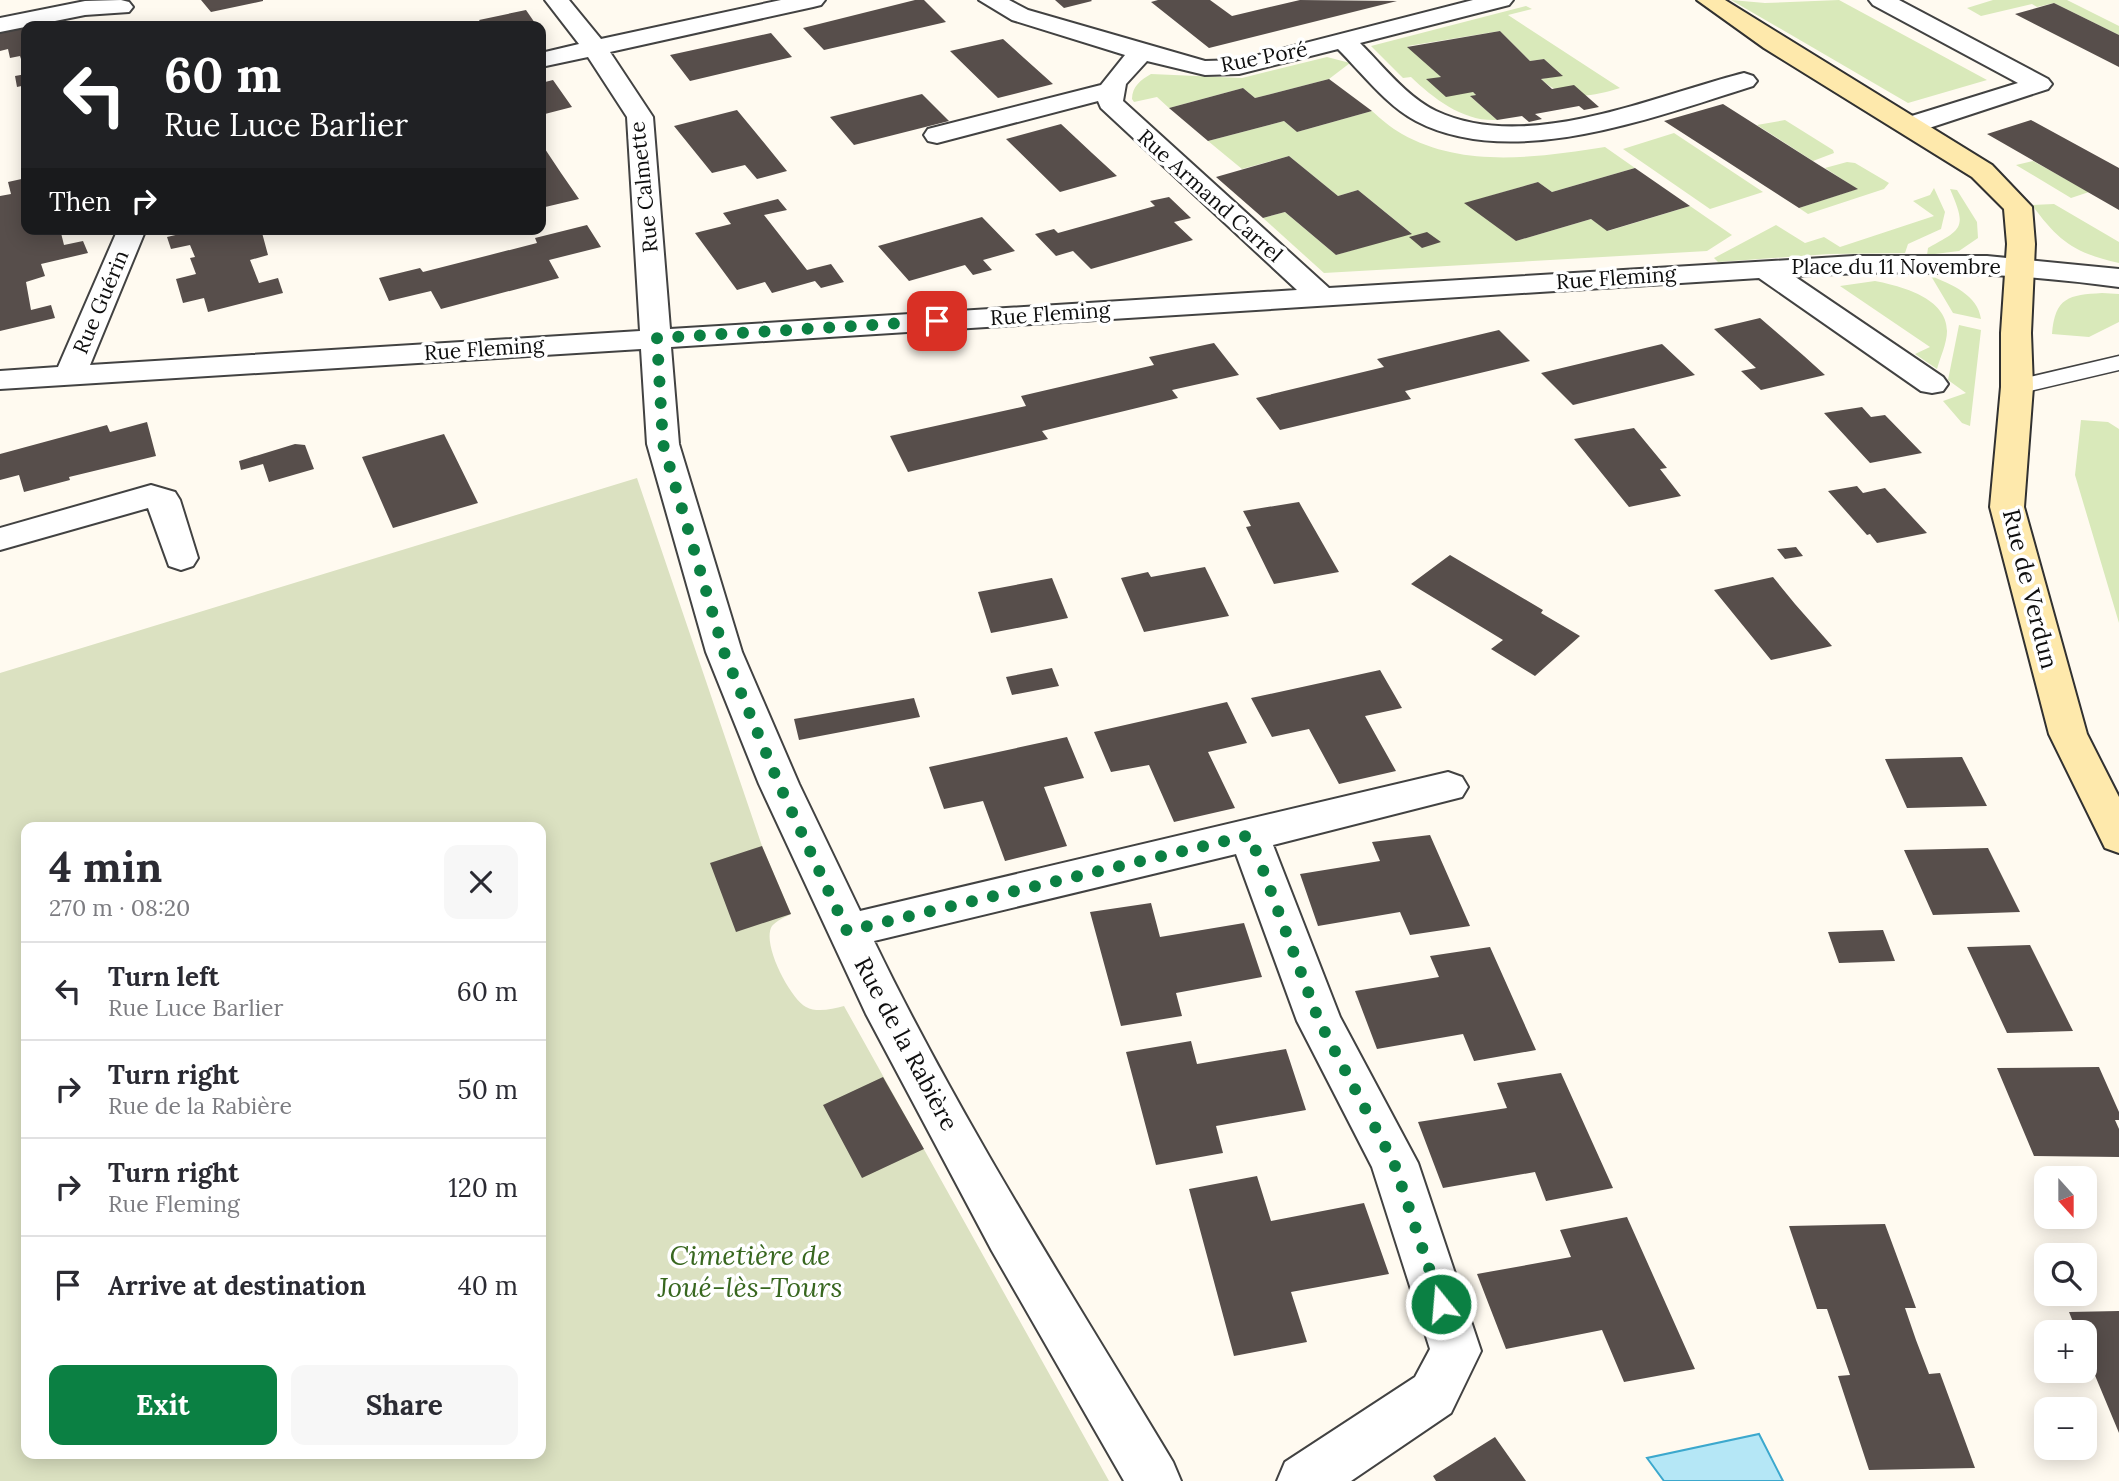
<!DOCTYPE html>
<meta charset="utf-8">
<style>
:root{--surface:#fff;--page:#f7f7f7;--text:#2b2b33;--muted:#7c7c81;--line:#e1e1e2;--accent:#0b8043}
body{margin:0;font-family:Lora,serif;background:var(--page);color:var(--text);height:100vh;display:flex;flex-direction:column;font-size:26px;white-space:nowrap}
*{box-sizing:border-box;margin:0}
p{font-size:23px;color:var(--muted)}
.icon{flex:none;width:38px;height:38px;fill:none;stroke:currentColor;stroke-width:2;stroke-linecap:round;stroke-linejoin:round}
.map{position:relative;flex:1;overflow:hidden}
.drawer{position:absolute;left:21px;top:822px;width:525px;height:637px;display:flex;flex-direction:column;background:var(--surface);border-radius:14px;box-shadow:0 4px 18px #0003}
.drawer>*{flex:none}
.top-card{position:absolute;left:21px;top:21px;width:525px;height:214px;border-radius:14px;box-shadow:0 4px 18px #0003;background:#202124;color:#fff;overflow:hidden}
.needle{width:46px;rotate:159deg}
.tools{position:absolute;left:2034px;top:1166px;display:grid;gap:14px}
.tools a{display:grid;place-items:center;width:63px;height:63px;border-radius:14px;background:var(--surface);box-shadow:0 4px 18px #0003;font-size:35px}
.pin{position:absolute;display:grid;place-items:center;width:60px;height:60px;color:#fff;margin:-30px;border-radius:14px;box-shadow:0 4px 10px #0006}
.me{position:absolute;width:77px;margin:-38px;rotate:343deg;stroke-linejoin:round;filter:drop-shadow(0 0 5px #0008)}
.turn{display:flex;align-items:center;gap:24px;height:147px;padding:0 28px;font-size:32px}
.turn .icon{width:91px;height:91px;stroke-width:2.5}
.turn b{display:block;font-size:49px;line-height:60px}
.then{display:flex;align-items:center;height:66px;padding:0 28px;background:#0003;gap:14px;font-size:26px}
.round{display:grid;place-items:center;flex:none;width:74px;height:74px;border-radius:14px;background:var(--page)}
.headline{display:flex;align-items:center;justify-content:space-between;height:119px;padding:0 28px}
h1{font-size:42px;font-weight:700;line-height:52px}
.primary-button{display:flex;gap:14px;margin-top:auto;padding:14px 28px}
.primary-button a{flex:1;height:80px;border-radius:14px;background:var(--accent);color:#fff;font-size:28px;font-weight:700;line-height:80px;text-align:center}
.primary-button a+a{background:var(--page);color:var(--text)}
ul{padding:0;list-style:none}
li{display:flex;align-items:center;gap:21px;height:98px;padding:0 28px;border-top:2px solid var(--line)}
li div{flex:1}
li b{display:block;font-size:26px}
li em{font-style:normal}
.map>svg:first-child{display:block}
.green{fill:#d9e9ba}
.cemetery{fill:#dbe1c1;fill-rule:evenodd}
.water{fill:#b5e7f6;stroke:#3ca8cd;stroke-width:2}
.building{fill:#574e4b}
.lines{fill:none;stroke-linecap:round;stroke-linejoin:round}
.lane-casing{stroke:#424242;stroke-width:3}
.street-casing{stroke:#424242;stroke-width:4}
.secondary-casing{stroke:#313131;stroke-width:4}
.lane{fill:#fff;fill-rule:evenodd}
.street{fill:#fff;fill-rule:evenodd}
.secondary{fill:#fee9ac;fill-rule:evenodd}
.route{stroke:#0b8043;stroke-width:12;stroke-dasharray:0 21.6}
.labels{text-anchor:middle;stroke-width:7;stroke-linejoin:round;paint-order:stroke}
.far-street-label{font-size:21px;fill:#0f0f0f;stroke:#fff}
.street-label{font-size:24px;fill:#0f0f0f;stroke:#fff}
.near-park-label{font-size:28px;font-style:italic;fill:#38671f;stroke:#fff}
</style>
<div class="map">
<svg width="2119" height="1481" viewBox="0 0 2119 1481">
<rect width="100%" height="100%" fill="#fffaf0"/>
<path class="green" d="M1731,0L1765,3L1839,0L1987,80L1908,103Z
M1993,0H2067L2119,26V35L2054,3L2037,7L2032,4L1981,16L1967,8Z
M1526,6L1532,9L1508,15L1620,88C1591,97 1565,102 1541,79L1562,75L1544,59L1530,61L1500,31L1408,46L1441,77L1473,92L1476,95L1471,97L1497,120C1464,122 1434,99 1411,77L1403,78L1371,46Z
M1327,57L1350,63L1329,79L1255,98L1243,88L1169,108L1157,97L1134,102L1132,99C1132,86 1141,80 1151,74L1242,78Z
M1372,111C1381,119 1391,128 1402,134C1464,169 1539,157 1605,147L1635,168L1552,192L1538,182L1466,203L1516,241L1591,219L1608,231L1690,206L1732,235L1707,251L1324,273L1263,218L1285,212L1336,255L1411,233L1358,190L1338,196L1289,156L1242,169L1208,141L1284,121L1297,132Z
M1785,120L1833,150L1834,153L1813,161L1757,125Z
M1674,133L1763,192L1710,209L1623,149Z
M2033,161L2089,192L2071,198L2016,165Z
M1847,162L1855,163L1889,183L1884,189L1808,214L1799,208L1857,189L1825,168Z
M1934,188L1945,212L1941,229L1908,244L1905,253L1829,254L1718,262L1714,258L1776,225L1805,243L1824,237L1840,247L1934,216L1913,201L1930,195Z
M1950,189L1957,190L1977,222L1978,238L1959,251L1927,255L1928,248C1963,229 1967,228 1950,189Z
M2054,204L2119,242V263C2075,253 2059,242 2032,205Z
M1931,276C1951,284 1978,295 1981,319L1953,313Z
M1875,281C1901,286 1947,298 1947,331C1947,343 1940,358 1937,369L1915,354L1930,347L1840,286Z
M2102,293L2119,294V322L2089,337L2052,334C2055,297 2069,295 2102,293Z
M1959,325L1981,330L1970,426L1962,423L1943,401L1966,393L1948,380Z
M2081,420L2108,422L2119,429V623L2075,475Z"/>
<path class="cemetery" d="M637,478L762,846L791,914C785,917 776,921 772,926C761,943 790,998 806,1007C817,1013 832,1009 844,1006L1109,1481H0V673ZM26,828H541V1454H26Z"/>
<path class="water" d="M1759,1434L1783,1481H1664L1647,1458Z"/>
<path class="building" d="M201,0H263V1L211,12Z
M915,0H924L946,22L824,50L803,28Z
M1055,0H1091L1092,1L1064,8Z
M1158,0H1210L1232,16L1300,0L1397,1L1209,48L1151,2Z
M2054,3L2119,35V67L2015,14Z
M526,10L537,26H483L479,20Z
M26,26V65H23L20,56L10,58L8,49L0,51V31Z
M1500,31L1530,61L1544,59L1563,76L1541,79L1552,89L1574,85L1599,107L1584,110L1579,106L1535,114L1542,119L1529,122L1522,116L1497,120L1470,96L1476,95L1473,92L1446,97L1426,79L1441,77L1407,47Z
M771,33L792,57L690,81L670,55Z
M1003,39L1024,58L1053,84L998,98L950,51Z
M26,74V85L17,87L15,76Z
M1329,79L1372,111L1297,132L1284,121L1208,141L1169,108L1243,88L1255,98Z
M553,80L572,107L541,115V83Z
M922,94L949,121L854,145L830,117Z
M1723,104L1819,165L1858,189L1799,208L1664,121Z
M737,110L756,133L787,171L757,179L745,165L712,173L674,126Z
M2031,120L2119,168V210L1987,134Z
M1061,124L1092,153L1117,176L1060,192L1006,139Z
M545,149L561,173L579,199L541,208V150Z
M1289,156L1338,196L1358,190L1412,234L1336,255L1285,212L1263,218L1216,177Z
M1635,168L1690,206L1607,231L1591,219L1516,241L1464,203L1538,182L1552,192Z
M26,178V229H60L64,245L83,241L88,253L41,264L45,276L26,282L31,310L51,305L55,318L0,331V196L11,194L8,182Z
M1169,197L1191,218L1174,222L1193,240L1091,269L1073,251L1056,256L1035,234L1054,229L1058,233L1155,206L1150,201Z
M778,199L787,210L764,215L807,270L831,264L844,282L821,288L815,281L772,293L765,282L737,290L695,233L731,224L723,213Z
M982,217L1015,251L983,260L992,270L973,275L965,265L909,281L878,246Z
M587,225L601,247L549,260L559,278L441,309L431,291L389,301L379,278L420,268L423,272L537,243L535,238Z
M201,229H238L239,233L261,229L268,255L250,260L259,283L278,278L283,293L208,312L204,298L183,303L176,279L196,274L190,258L195,257L190,245L171,249L167,237Z
M1427,232L1441,242L1422,248L1409,237Z
M1760,318L1804,356L1825,375L1761,390L1741,371L1756,368L1714,329Z
M1499,330L1530,361L1405,391L1411,399L1280,430L1256,398L1384,367L1377,359Z
M1214,343L1239,375L1172,390L1178,398L1042,431L1048,439L908,472L890,436L1026,406L1021,396L1154,365L1149,357Z
M1662,344L1695,375L1573,405L1541,373Z
M1862,407L1871,417L1885,415L1922,453L1870,463L1824,413Z
M147,422L156,456L69,477L70,480L24,492L19,475L0,480V454L107,425L110,432Z
M1634,428L1667,468L1660,469L1681,496L1629,507L1574,439Z
M444,434L478,503L393,528L362,457Z
M295,444L305,445L314,469L269,482L263,464L241,470L239,461Z
M1857,486L1863,493L1885,488L1927,533L1877,543L1870,534L1867,535L1828,491Z
M1299,502L1339,572L1274,584L1246,527L1251,526L1243,511Z
M1796,547L1803,556L1785,559L1777,549Z
M1450,555L1543,610L1541,613L1580,636L1535,676L1491,649L1503,640L1411,584Z
M1205,567L1229,616L1144,632L1121,578L1148,572L1151,577Z
M1773,577L1795,604L1832,646L1771,660L1714,590Z
M1052,578L1068,618L991,633L978,592Z
M1052,668L1059,686L1012,695L1006,677Z
M1380,670L1402,708L1365,716L1396,771L1339,784L1309,729L1272,737L1251,698Z
M914,698L920,717L799,740L794,719Z
M1227,702L1247,743L1208,752L1235,808L1174,822L1149,765L1111,772L1094,732Z
M1067,737L1084,778L1044,787L1067,846L1005,861L983,801L944,809L929,767Z
M1962,757L1987,806L1907,808L1885,759Z
M1430,835L1470,926L1410,935L1400,912L1318,926L1300,874L1380,861L1372,842Z
M762,846L791,914L736,932L710,863Z
M1988,848L2020,912L1933,915L1904,850Z
M1151,903L1160,937L1244,923L1262,977L1176,993L1182,1016L1121,1026L1090,912Z
M1883,930L1895,961L1839,963L1828,932Z
M2030,945L2073,1031L2007,1033L1967,947Z
M1490,947L1536,1050L1474,1061L1463,1034L1377,1049L1355,991L1439,977L1430,956Z
M1191,1041L1197,1064L1286,1049L1306,1110L1216,1126L1223,1153L1156,1165L1126,1052Z
M2099,1067L2119,1112V1120H2115L2119,1129V1157L2034,1156L1997,1068Z
M1561,1073L1613,1188L1546,1201L1535,1172L1443,1188L1418,1122L1507,1108L1497,1083Z
M883,1077L924,1149L862,1178L823,1105Z
M1257,1176L1271,1221L1364,1203L1389,1274L1291,1292L1307,1342L1234,1356L1189,1189Z
M1627,1217L1695,1369L1624,1382L1602,1330L1506,1349L1477,1274L1571,1257L1560,1230Z
M1885,1224L1916,1308H1905L1916,1340L1929,1374L1940,1373L1975,1468L1869,1470L1838,1376L1850,1375L1827,1309H1817L1789,1226Z
M2119,1311V1433L2084,1349V1332H2077L2069,1312Z
M1495,1437L1526,1481H1436L1433,1476Z"/>
<g class="lines">
<defs>
<path id="lane" d="M2119,356V370L2017,394L2008,392L2005,387L2008,382Z"/>
<path id="street" d="M121,0L129,2L133,7L129,12L85,15L0,32V18L85,1Z
M545,0H569L601,39L781,0H825L821,5L813,7L610,52L653,117L670,329L1297,290L1101,108L1098,101L937,143L928,141L924,135L928,129L1101,85L1125,55L1012,20L979,0H1009L1028,10L1205,61L1239,60L1473,0H1513L1509,5L1360,43C1383,66 1407,97 1436,111C1527,154 1653,96 1744,73L1753,76L1757,81L1753,86C1657,116 1513,172 1416,121C1386,105 1362,73 1338,49L1239,74L1205,75L1147,61L1126,84L1123,101L1329,288L1854,256H1987L2119,269V287C2011,272 1903,269 1794,276L1943,377L1948,384L1943,391L1932,393L1921,391L1759,278L671,347L679,444L742,652L799,784L860,911L1448,772L1462,777L1468,787L1462,797L1273,845L1340,1017L1418,1163L1481,1351L1451,1413L1351,1481H1277L1285,1462L1415,1377L1430,1349L1372,1167L1297,1021L1236,854L874,941C961,1121 1070,1291 1173,1462L1181,1481H1124L992,1251L866,1014L759,784L706,652L647,444L641,349L0,389V371L58,367L118,229H146L90,365L640,331L627,117L588,57L541,67V53L579,44Z
M1869,0H1899L2048,79L2052,84L2048,89L1920,131H1902L1898,125L1902,119L2018,83L1873,5Z
M151,485L175,492L180,500L198,558L193,566L181,570L169,566L148,508L0,550V528Z"/>
<path id="secondary" d="M1697,0H1725L1992,165L2032,207L2035,244L2031,333L2033,387L2024,507L2087,734L2119,797V853L2105,848L2049,734L1990,507L2001,387V333L2007,244L2004,209L1972,177L1764,48Z"/>
</defs>
<use href="#lane" class="lane-casing"/>
<use href="#street" class="street-casing"/>
<use href="#secondary" class="secondary-casing"/>
<use href="#lane" class="lane"/>
<use href="#street" class="street"/>
<use href="#secondary" class="secondary"/>
</g>
<g class="lines">
<path class="route" d="M937,321L657,338L663,444L724,652L779,784L847,931L1250,835L1319,1021L1394,1163L1441,1304"/>
</g>
<g class="labels">
<g class="far-street-label">
<text transform="translate(1264 57) rotate(-11)" y="7">Rue Poré</text>
<text transform="translate(644 187) rotate(-96)" y="7">Rue Calmette</text>
<text transform="translate(1210 196) rotate(42)" y="7">Rue Armand Carrel</text>
<text x="1896" y="274">Place du 11 Novembre</text>
<text transform="translate(1616 278) rotate(-4)" y="7">Rue Fleming</text>
<text transform="translate(101 302) rotate(-67)" y="7">Rue Guérin</text>
<text transform="translate(1050 314) rotate(-4)" y="7">Rue Fleming</text>
<text transform="translate(484 349) rotate(-4)" y="7">Rue Fleming</text>
</g>
<g class="street-label">
<text transform="translate(2030 589) rotate(76)" y="8">Rue de Verdun</text>
<text transform="translate(906 1044) rotate(62)" y="8">Rue de la Rabière</text>
</g>
<g class="near-park-label">
<text x="750" y="1265">Cimetière de<tspan x="750" dy="32">Joué-lès-Tours</tspan></text>
</g>
</g>
</svg>
<div class="tools">
<a><svg class="needle" viewBox="-14 -14 28 28"><path d="M0-13l5 13h-10z" fill="#e53935"/><path d="M0 13l5-13h-10z" fill="#7c7c81"/></svg></a>
<a><svg class="icon" aria-label="search" viewBox="0 0 24 24"><circle cx="10" cy="10" r="6"/><path d="M15 15l6 6"/></svg></a>
<a>+</a>
<a>−</a>
</div>
<div class="pin" style="left:937px;top:321px;background:#d93025"><svg class="icon" aria-label="arrive" viewBox="0 0 24 24"><path d="M6 21V4h12l-3 4 3 4H6"/></svg></div>
<svg class="me" style="left:1441px;top:1304px" viewBox="-20 -20 40 40"><circle r="17" fill="#0b8043" stroke="#fff" stroke-width="3"/><path d="M0-11L8 9 0 5-8 9z" fill="#fff"/></svg>
<div class="top-card">
<div class="turn"><svg class="icon" aria-label="left" viewBox="0 0 24 24"><path d="M17 20v-9H6M10 6l-5 5 5 5"/></svg><div><b>60 m</b>Rue Luce Barlier</div></div>
<div class="then">Then<svg class="icon" aria-label="right" viewBox="0 0 24 24"><path d="M7 20v-9h11M14 6l5 5-5 5"/></svg></div>
</div>
<section class="drawer">
<div class="headline"><div><h1>4 min</h1><p>270 m · 08:20</p></div><a class="round"><svg class="icon" aria-label="close" viewBox="0 0 24 24"><path d="M6 6l12 12M18 6L6 18"/></svg></a></div>
<ul>
<li><svg class="icon" aria-label="left" viewBox="0 0 24 24"><path d="M17 20v-9H6M10 6l-5 5 5 5"/></svg><div><b>Turn left</b><p>Rue Luce Barlier</p></div><em>60 m</em></li>
<li><svg class="icon" aria-label="right" viewBox="0 0 24 24"><path d="M7 20v-9h11M14 6l5 5-5 5"/></svg><div><b>Turn right</b><p>Rue de la Rabière</p></div><em>50 m</em></li>
<li><svg class="icon" aria-label="right" viewBox="0 0 24 24"><path d="M7 20v-9h11M14 6l5 5-5 5"/></svg><div><b>Turn right</b><p>Rue Fleming</p></div><em>120 m</em></li>
<li><svg class="icon" aria-label="arrive" viewBox="0 0 24 24"><path d="M6 21V4h12l-3 4 3 4H6"/></svg><div><b>Arrive at destination</b></div><em>40 m</em></li>
</ul>
<div class="primary-button"><a>Exit</a><a>Share</a></div>
</section>
</div>
